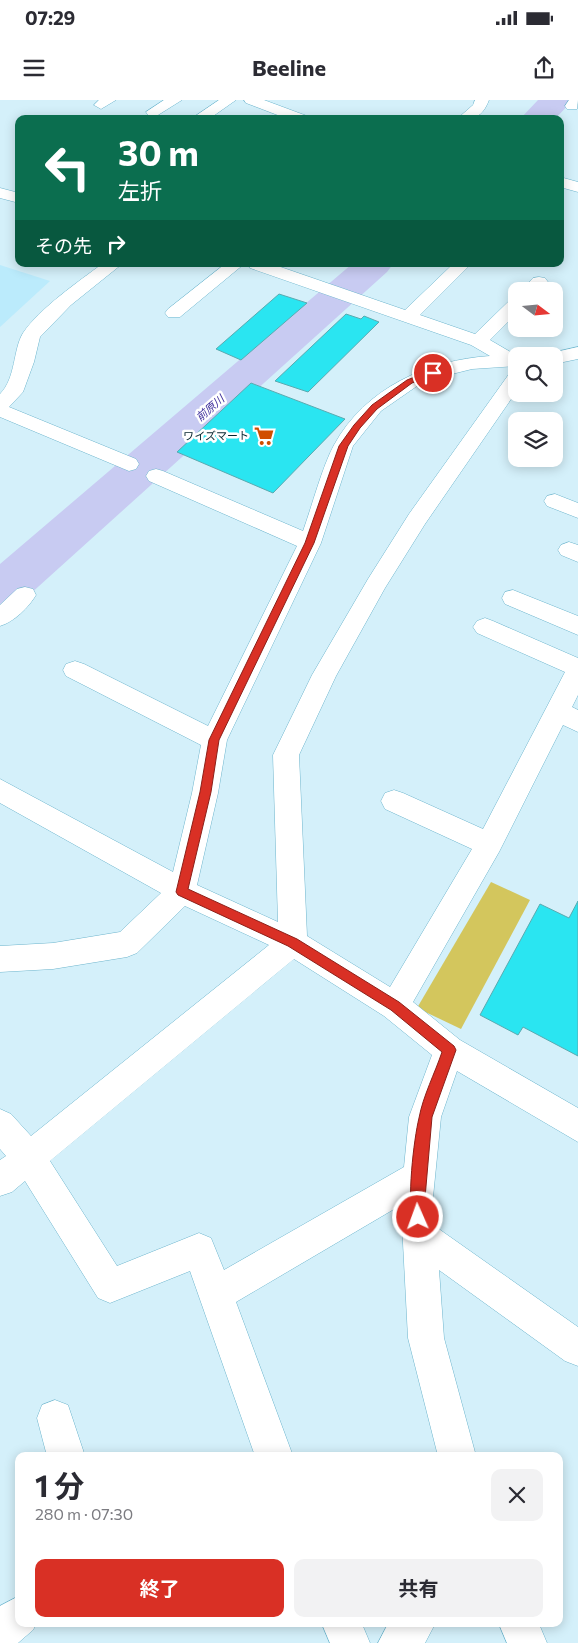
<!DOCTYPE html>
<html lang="ja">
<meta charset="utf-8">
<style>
:root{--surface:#fff;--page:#f2f2f3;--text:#2b2b33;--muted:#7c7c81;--accent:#d93025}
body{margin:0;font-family:Commissioner,"Noto Sans JP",sans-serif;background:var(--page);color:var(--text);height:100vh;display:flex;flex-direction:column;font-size:19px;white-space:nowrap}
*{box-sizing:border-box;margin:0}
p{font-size:16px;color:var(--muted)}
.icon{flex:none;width:28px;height:28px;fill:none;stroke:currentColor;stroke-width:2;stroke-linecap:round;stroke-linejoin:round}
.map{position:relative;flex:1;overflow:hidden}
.details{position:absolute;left:15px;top:1352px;width:548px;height:175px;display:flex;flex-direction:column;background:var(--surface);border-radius:10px;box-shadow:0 2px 12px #0003}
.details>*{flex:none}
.hud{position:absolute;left:15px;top:15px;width:549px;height:152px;border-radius:10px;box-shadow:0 2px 12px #0003;background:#0b6e4f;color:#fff;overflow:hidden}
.needle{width:32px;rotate:106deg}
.controls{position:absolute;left:508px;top:182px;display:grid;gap:10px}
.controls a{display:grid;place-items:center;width:55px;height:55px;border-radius:10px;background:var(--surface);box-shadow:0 2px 12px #0003;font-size:25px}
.pin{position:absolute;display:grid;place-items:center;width:42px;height:42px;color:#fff;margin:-21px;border:2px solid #fff;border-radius:50%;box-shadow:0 1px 5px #0007}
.me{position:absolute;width:55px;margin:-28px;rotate:358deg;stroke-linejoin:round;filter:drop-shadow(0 0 4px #0008)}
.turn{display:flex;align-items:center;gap:18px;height:105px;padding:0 20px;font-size:22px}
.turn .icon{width:65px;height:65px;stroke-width:2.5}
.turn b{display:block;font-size:35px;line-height:42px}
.then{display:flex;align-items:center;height:48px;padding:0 20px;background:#0003;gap:10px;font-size:19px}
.round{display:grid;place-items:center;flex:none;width:52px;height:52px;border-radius:10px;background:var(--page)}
.headline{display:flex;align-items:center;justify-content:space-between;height:85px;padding:0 20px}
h1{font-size:30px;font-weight:700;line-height:38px}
.cta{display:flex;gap:10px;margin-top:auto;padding:10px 20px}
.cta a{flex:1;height:58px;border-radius:10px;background:var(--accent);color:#fff;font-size:20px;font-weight:700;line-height:58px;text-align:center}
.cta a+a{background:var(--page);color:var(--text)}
.status{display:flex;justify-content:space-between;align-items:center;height:35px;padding:0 25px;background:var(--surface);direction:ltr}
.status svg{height:14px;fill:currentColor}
header{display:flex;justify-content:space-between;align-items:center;height:65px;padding:0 20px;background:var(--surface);font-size:22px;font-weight:700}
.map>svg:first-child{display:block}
.built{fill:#bbebfc}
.green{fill:#d3c65d}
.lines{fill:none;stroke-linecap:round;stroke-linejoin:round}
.river{fill:#c8cbf2;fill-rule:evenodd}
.building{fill:#2ae5f1;stroke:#59aab0}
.minor-casing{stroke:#6db5cd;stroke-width:1}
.minor{fill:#fff;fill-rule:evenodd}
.route{fill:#d93025;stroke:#8d1f18}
.labels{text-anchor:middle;stroke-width:5;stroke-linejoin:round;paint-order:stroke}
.far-water-label{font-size:11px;font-style:italic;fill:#3f309c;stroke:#fff}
.far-poi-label{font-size:11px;fill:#03232c;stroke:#fff;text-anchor:end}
</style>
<div class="status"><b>07:29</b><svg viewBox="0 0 49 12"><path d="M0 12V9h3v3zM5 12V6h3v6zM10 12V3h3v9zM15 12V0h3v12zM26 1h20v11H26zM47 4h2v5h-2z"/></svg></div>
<header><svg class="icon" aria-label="menu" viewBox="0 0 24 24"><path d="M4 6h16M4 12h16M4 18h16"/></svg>Beeline<svg class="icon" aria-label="share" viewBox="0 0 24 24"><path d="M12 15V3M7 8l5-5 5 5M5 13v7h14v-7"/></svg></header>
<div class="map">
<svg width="578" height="1543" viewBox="0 0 578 1543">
<rect width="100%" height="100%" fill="#d4f0fa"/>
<path class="built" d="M0,165L50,181L0,227Z"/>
<path class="green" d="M491,782L530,800L461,929L417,908Z"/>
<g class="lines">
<path class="river" d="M538,0H573L555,19H520Z
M352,164H393L387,172L18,505L0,510V464Z"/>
</g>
<path class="building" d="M279,194L307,203L241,260L216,249Z
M346,214L361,219L364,216L379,222L308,292L275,281Z
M251,283L345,319L273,393L177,352Z
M578,801V956L523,927L518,935L480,915L540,804L569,818Z"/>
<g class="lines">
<defs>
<path id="minor" d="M99,0H116L101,9L94,5Z
M164,0H182L158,15H148L146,12Z
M219,0H236L209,19H191Z
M244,0H264L307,16L309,19H288L246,3Z
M475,0H489C482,18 474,19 457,19L473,5Z
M569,0H578L577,9H567L565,6Z
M560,77L578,82V92L560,87Z
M0,88L19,93V103L0,98Z
M102,164H122L71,205L40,237L34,262L23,292L9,307L136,359L139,364L136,369L129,371L0,317V294C16,278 13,249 23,233C40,208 78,182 102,164Z
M225,164H244L180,217H168L165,213L168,209Z
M248,164H272L405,210L453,164H471L420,215L475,234L510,200L516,199V214L490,240L514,254L523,256H516V266L472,269L440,277L417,286L381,311L353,346L321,443L227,640L218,693L197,785L278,822L273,655L312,575L368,479L409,414L509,274L516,272V292L425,424L385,488L336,576L299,655L307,836L390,887L472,749L385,709L381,701L385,693L394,690L403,693L483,729L565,572L477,533L473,527L477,521L485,518L493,521L578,558V595L572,607L578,610V632L563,625L499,752L413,902L460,940L578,1008V1042L457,971L441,1017L433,1097L436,1127L578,1227V1266L565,1261L439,1170L444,1238L476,1356H438L408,1238L401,1105L236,1202L293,1356H255L190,1171L110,1203L98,1198L25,1081L12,1092L0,1096V1060L6,1056L0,1049V1009L11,1014L31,1036L269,845L185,806L137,853L127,857L53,869L0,872V846L53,843L120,832L161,793L0,703V679L173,772L192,693L201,645L66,576L63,570L66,564L75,561L84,564L208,626L297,446L149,381L146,376L149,371L156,369L163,371L303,431C312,406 322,367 334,345C365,288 428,260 490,256L471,245L250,168ZM294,859L384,916L432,955L409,1017L404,1067L224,1170L211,1138L199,1133L117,1166L50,1061Z
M539,177L545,178L548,182L540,191H521L533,178Z
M578,247V259L554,264V256H546L547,254Z
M555,394L578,403V418L547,406L544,401L547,396Z
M569,442L578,445V462L561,455L558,450L561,445Z
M25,487L33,489L36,495C29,507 14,522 0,526V505L17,489Z
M513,490L578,516V535L505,504L502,498L505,492Z
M55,1300L68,1305L85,1356H47L37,1318L42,1305Z
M19,1496V1524H36L33,1530L18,1543H0V1506Z
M322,1524H362L370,1543H330Z
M388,1524H435L425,1543H378Z
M499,1524H539L547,1543H507Z"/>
</defs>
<use href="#minor" class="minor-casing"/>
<use href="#minor" class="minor"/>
</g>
<path class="route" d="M430,271L437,273L412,283L377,309L360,328L348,346L314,443L219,640L211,692L188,789L297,839L399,902L454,946L456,950L432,1017L423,1121L418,1124L414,1121C406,1104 414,1038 419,1018C423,996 435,973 442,952L391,910L288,846L178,795L176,792L200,692L209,640L305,443L339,346L354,325L372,305L407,280Z"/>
<defs>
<symbol id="supermarket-bare" viewBox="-9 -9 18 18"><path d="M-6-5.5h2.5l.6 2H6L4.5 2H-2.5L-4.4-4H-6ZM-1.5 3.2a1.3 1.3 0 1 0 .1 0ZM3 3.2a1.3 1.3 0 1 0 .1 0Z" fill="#d14e00" stroke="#fff" stroke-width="2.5" paint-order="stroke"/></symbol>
</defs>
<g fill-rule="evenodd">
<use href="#supermarket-bare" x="250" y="322" width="28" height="28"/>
</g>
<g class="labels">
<g class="far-water-label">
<text transform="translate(210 308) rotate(-41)" y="4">前原川</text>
</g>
<g class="far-poi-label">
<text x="249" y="340">ワイズマート</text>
</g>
</g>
</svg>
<div class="controls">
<a><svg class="needle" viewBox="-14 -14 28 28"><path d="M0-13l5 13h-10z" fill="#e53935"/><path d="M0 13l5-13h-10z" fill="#7c7c81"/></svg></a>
<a><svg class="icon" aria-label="search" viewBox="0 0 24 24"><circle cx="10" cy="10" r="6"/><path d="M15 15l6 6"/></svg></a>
<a><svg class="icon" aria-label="layers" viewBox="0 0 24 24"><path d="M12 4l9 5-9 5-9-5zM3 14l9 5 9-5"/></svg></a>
</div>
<div class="pin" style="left:433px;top:273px;background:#d93025"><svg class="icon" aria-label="arrive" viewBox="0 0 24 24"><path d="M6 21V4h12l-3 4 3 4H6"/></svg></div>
<svg class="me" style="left:418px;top:1117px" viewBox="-20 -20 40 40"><circle r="17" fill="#d93025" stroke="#fff" stroke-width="3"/><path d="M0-11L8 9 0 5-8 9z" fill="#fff"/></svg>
<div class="hud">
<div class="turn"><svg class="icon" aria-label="left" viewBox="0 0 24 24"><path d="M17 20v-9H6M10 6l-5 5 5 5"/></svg><div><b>30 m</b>左折</div></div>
<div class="then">その先<svg class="icon" aria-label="right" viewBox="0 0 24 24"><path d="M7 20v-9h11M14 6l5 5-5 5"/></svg></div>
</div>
<section class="details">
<div class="headline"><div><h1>1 分</h1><p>280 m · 07:30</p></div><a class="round"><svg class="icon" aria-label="close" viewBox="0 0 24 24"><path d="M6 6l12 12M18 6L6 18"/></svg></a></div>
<div class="cta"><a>終了</a><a>共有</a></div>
</section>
</div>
